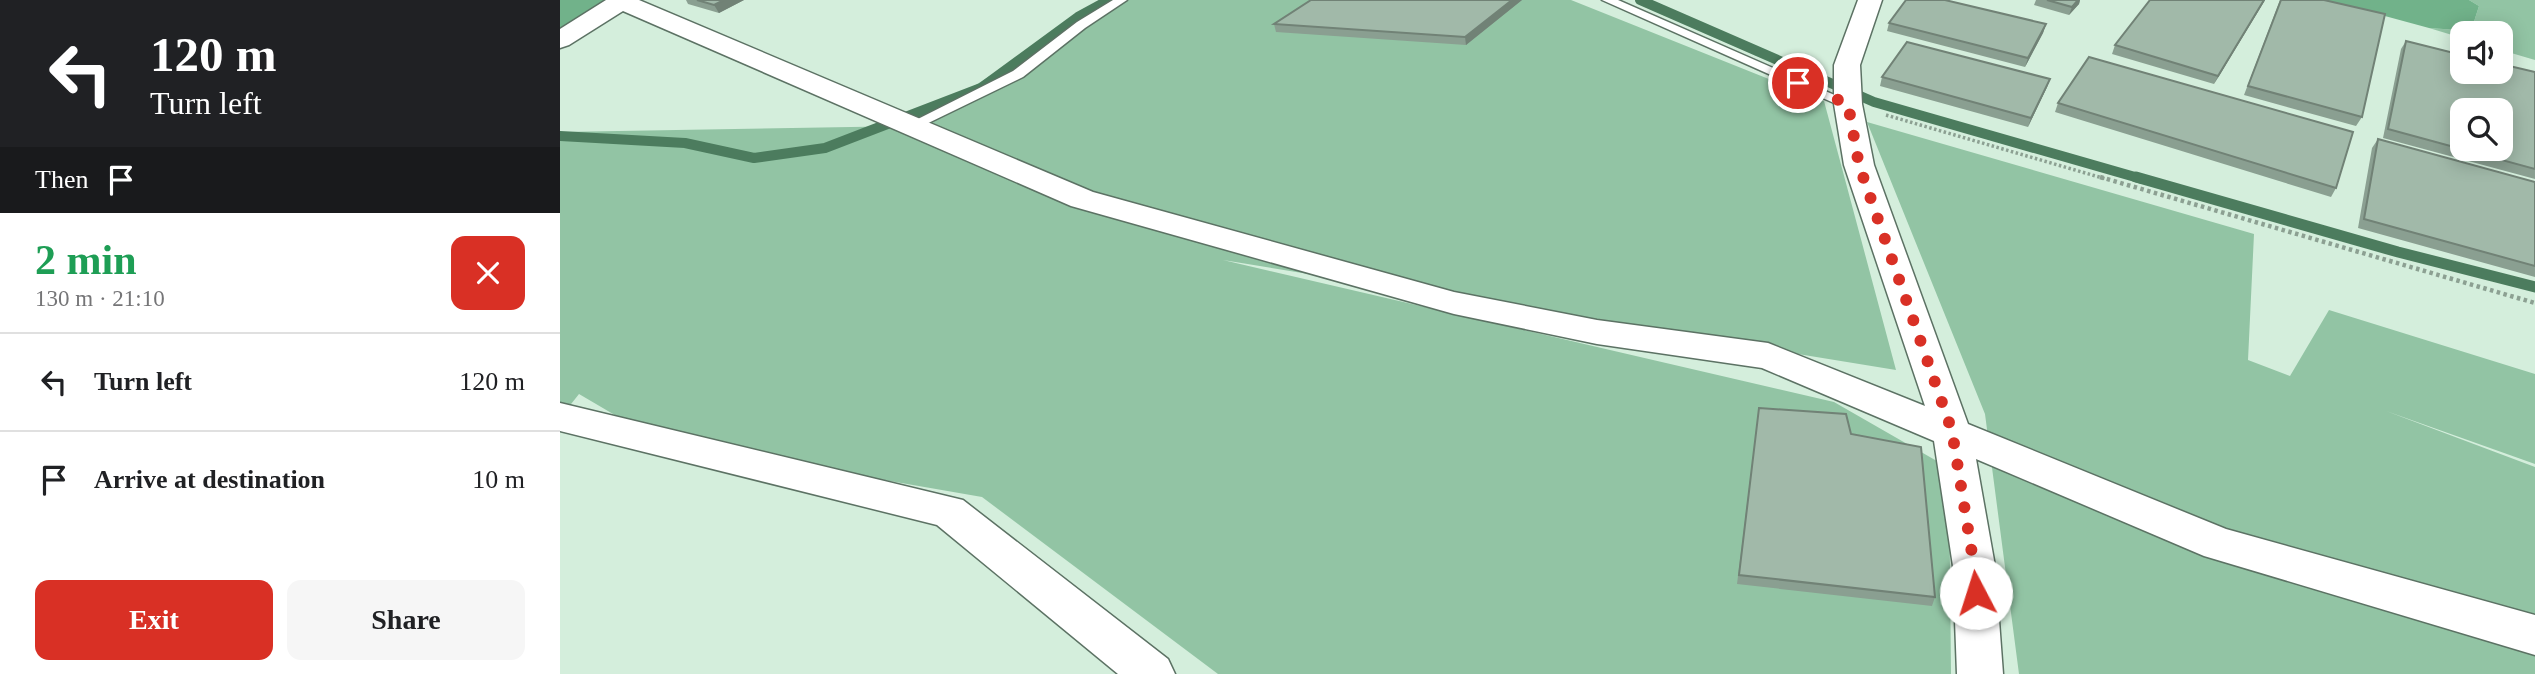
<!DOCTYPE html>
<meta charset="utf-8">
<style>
:root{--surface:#fff;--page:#f6f6f6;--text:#202124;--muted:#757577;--line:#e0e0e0;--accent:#d93025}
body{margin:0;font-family:Georgia,serif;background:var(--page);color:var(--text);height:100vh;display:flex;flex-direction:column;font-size:26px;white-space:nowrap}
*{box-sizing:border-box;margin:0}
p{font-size:23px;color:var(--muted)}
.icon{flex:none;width:38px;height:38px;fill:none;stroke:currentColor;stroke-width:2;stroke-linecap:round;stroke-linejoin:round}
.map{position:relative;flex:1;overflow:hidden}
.sheet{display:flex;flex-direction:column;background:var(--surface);width:560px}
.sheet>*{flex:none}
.banner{background:#202124;color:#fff;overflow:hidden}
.controls{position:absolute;left:1890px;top:21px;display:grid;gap:14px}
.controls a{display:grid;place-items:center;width:63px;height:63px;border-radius:14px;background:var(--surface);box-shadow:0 4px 18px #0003;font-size:35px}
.pin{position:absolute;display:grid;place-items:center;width:60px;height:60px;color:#fff;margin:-30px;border:4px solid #fff;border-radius:50%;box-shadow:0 2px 7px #0007}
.me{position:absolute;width:77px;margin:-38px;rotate:355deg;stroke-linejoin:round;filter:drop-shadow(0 0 5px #0008)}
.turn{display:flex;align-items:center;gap:24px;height:147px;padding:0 35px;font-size:32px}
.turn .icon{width:91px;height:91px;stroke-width:2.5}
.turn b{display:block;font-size:49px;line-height:60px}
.then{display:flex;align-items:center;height:66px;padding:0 35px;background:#0003;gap:14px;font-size:26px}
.round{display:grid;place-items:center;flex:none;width:74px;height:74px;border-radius:14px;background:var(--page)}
.head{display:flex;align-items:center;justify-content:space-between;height:119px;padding:0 35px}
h1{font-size:42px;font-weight:700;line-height:52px;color:#1e9e55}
.button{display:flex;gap:14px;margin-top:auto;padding:14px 35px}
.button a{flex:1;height:80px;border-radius:14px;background:var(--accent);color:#fff;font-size:28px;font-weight:700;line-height:80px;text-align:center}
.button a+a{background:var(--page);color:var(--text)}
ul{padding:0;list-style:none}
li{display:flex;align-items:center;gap:21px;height:98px;padding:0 35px;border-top:2px solid var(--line)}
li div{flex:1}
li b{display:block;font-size:26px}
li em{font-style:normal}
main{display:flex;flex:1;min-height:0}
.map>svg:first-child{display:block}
.green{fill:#92c4a4}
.forest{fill:#71b28a}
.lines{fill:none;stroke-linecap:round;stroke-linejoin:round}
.stream-far1{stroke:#4c7c5e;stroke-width:10}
.stream{stroke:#4c7c5e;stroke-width:11}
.service-casing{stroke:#5c7264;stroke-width:3}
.minor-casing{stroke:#5c7264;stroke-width:3}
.path-far1{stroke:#8ca092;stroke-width:3.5;stroke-dasharray:2.5 2.5;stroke-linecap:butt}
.path{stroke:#8ca092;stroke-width:4.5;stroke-dasharray:3.5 3.5;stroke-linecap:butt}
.service{fill:#fff;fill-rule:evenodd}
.minor{fill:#fff;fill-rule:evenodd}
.wall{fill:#8a9f91}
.shaded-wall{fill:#718276}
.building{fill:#a1b9a9;stroke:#718276;stroke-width:2;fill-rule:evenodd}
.route{stroke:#d93025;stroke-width:12;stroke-dasharray:0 21.6}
</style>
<main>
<section class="sheet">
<div class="banner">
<div class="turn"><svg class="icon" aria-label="left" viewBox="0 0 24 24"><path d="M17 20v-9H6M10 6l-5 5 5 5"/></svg><div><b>120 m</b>Turn left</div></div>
<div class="then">Then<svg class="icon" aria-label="arrive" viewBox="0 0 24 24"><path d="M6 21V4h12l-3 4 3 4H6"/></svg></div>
</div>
<div class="head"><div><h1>2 min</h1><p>130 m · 21:10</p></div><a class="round" style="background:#d93025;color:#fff"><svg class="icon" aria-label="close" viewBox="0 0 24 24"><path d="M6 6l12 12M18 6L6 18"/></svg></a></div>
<ul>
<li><svg class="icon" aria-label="left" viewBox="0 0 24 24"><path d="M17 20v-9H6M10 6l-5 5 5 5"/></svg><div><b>Turn left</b></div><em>120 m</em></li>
<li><svg class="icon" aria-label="arrive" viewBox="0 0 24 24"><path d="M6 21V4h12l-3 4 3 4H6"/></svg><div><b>Arrive at destination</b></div><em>10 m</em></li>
</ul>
<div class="button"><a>Exit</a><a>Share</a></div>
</section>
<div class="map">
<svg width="1975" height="674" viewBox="0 0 1975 674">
<rect width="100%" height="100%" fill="#d4eedc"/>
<path class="green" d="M550,0H1011L1264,101L1336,370L663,260L1274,402L1389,468L1391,674H658L422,497L99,441L19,394L0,418V132L351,126Z
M1909,0H1975V60L1941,50V33H1902V38L1869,28L1911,31L1919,6Z
M1307,122L1694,234L1688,360L1730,376L1769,310L1975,374V464L1826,411L1975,467V674H1459L1425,414Z"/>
<path class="forest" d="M0,0H45L0,37Z
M1766,0H1909L1919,6L1911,31L1869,28Z"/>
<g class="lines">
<path class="stream-far1" d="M1080,0L1314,102L1582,179
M0,136L125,143L194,158L265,148L421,88L518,17L549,0"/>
<path class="stream" d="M1576,177L1838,252L1975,287"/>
<defs>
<path id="service" d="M553,0H567L525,28L463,77L356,129L351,130L344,126L453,71L517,22Z
M1042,0H1058L1295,104L1293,107H1283Z"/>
<path id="minor" d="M46,0H79L533,192L894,292L1037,320L1208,343L1365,406L1284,165L1274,104V65L1298,0H1322L1300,65L1302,104L1314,165L1408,424L1666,529L1975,615V655L1644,556L1416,459L1435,566L1443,674H1397L1393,566L1374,441L1202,368L1037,344L894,314L511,206L63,11L9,45L0,48V29Z
M0,403L403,500L608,659L615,674H558L377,525L0,431Z"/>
</defs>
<use href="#service" class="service-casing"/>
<use href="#minor" class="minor-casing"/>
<path class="path-far1" d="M1326,115L1546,179"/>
<path class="path" d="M1540,177L1975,303"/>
<use href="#service" class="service"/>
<use href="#minor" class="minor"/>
</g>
<path class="wall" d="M126,0H184L159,13L128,4Z
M751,0H962L906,45L716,32L714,24Z
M1476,0H1520L1519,4L1509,15L1474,5Z
M1705,0L1654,84L1552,54L1555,45Z
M1720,0H1764L1802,117L1796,126L1684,95Z
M1329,23L1486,24L1483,33L1465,67L1327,31Z
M1846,41L1975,72V179L1823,138L1841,49Z
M1322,77L1490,79L1487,87L1468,127L1320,86Z
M1498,103L1776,188L1771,197L1495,112Z
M1818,139L1975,182V277L1798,228L1812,148Z
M1199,408L1291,434L1375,597L1372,606L1177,584Z"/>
<path class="shaded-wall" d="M164,0H184L159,13L154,5Z
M952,0H962L906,45L905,37Z
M1518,0H1520L1519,4L1509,15L1512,7Z
M1704,0H1705L1654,84L1658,76Z
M1486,24L1483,33L1465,67L1468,58Z
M1490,79L1487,87L1468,127L1471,118Z"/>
<path class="building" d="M137,0H164L154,5Z
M751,0H952L905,37L714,24Z
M1346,0H1385L1486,24L1468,58L1329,23Z
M1487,0H1518L1512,7Z
M1590,0H1704L1658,76L1555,45Z
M1721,0H1764L1825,14L1802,117L1688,86Z
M1846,41L1902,55V72H1941V64L1975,72V169L1828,129ZM1902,110H1941V149H1902Z
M1347,42L1490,79L1471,118L1322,77Z
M1529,57L1793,132L1776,188L1498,103Z
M1818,139L1975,182V266L1804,219Z
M1199,408L1286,414L1291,434L1361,447L1375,597L1179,575Z"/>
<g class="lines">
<path class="route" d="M1238,83L1288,104L1299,165L1392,431L1414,566L1416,593"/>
</g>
</svg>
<div class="controls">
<a><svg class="icon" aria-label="sound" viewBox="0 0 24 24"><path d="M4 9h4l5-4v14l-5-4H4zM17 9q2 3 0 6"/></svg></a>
<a><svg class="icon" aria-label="search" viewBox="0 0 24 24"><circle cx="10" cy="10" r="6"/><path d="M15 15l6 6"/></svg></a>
</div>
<div class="pin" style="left:1238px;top:83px;background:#d93025"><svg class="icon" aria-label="arrive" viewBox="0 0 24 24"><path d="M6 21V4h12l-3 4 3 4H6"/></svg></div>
<svg class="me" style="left:1416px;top:593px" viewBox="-20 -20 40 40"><circle r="19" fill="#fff"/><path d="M0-13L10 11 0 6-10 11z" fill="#d93025"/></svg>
</div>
</main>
